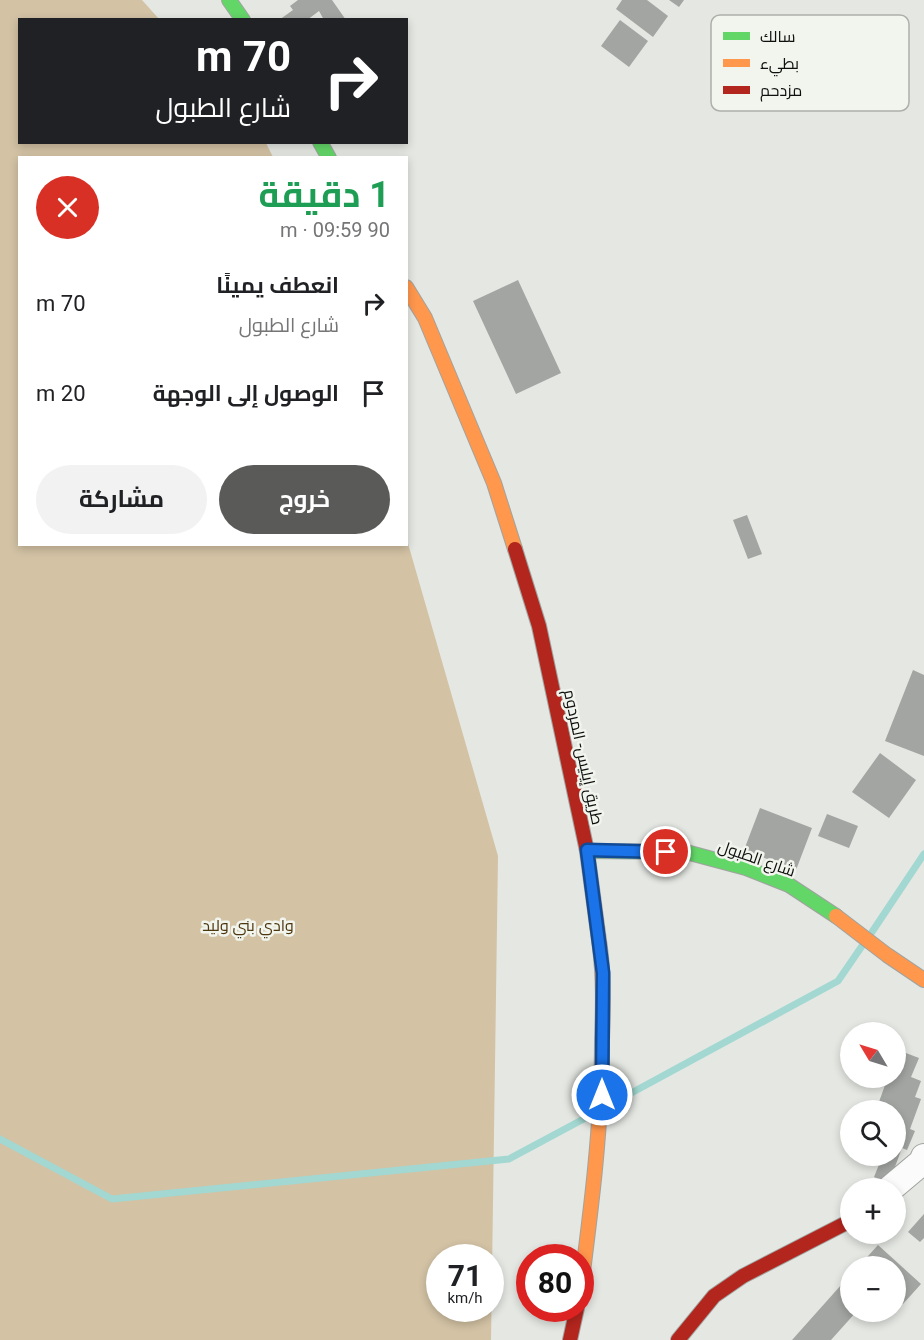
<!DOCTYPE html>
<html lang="ar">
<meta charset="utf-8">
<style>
:root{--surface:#fff;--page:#f2f2f2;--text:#202124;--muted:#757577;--accent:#5a5b58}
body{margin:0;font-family:Roboto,Cairo,sans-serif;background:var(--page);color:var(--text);direction:rtl;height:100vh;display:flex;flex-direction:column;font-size:22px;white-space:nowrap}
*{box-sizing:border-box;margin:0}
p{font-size:20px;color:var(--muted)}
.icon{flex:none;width:33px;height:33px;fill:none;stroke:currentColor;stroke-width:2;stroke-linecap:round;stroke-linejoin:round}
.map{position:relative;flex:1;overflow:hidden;direction:ltr}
.side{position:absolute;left:18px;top:156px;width:390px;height:390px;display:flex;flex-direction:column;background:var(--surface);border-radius:0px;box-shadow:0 3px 9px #0003;direction:rtl}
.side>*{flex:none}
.banner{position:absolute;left:18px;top:18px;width:390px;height:126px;border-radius:0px;box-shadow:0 3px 9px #0003;direction:rtl;background:#202124;color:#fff;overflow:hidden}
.needle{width:39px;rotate:308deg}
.buttons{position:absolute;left:840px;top:1022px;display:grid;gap:12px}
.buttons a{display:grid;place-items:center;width:66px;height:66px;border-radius:50%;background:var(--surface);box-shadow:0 3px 9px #0003;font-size:30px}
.speed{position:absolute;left:426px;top:1244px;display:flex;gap:12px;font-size:30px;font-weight:700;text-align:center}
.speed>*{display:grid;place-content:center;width:78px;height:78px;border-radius:50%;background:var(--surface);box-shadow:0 3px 9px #0003;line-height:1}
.speed small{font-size:15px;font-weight:400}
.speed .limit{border:9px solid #d22;background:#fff;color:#111}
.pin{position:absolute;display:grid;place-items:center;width:51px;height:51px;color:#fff;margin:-26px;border:3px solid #fff;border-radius:50%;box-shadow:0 2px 6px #0007}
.me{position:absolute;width:66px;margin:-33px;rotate:0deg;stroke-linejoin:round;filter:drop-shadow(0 0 4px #0008)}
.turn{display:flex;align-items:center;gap:21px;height:126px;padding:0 18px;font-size:27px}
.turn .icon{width:78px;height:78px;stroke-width:2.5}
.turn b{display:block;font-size:42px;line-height:51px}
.round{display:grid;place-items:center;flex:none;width:63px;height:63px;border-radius:32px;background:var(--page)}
.overview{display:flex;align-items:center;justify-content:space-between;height:102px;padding:0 18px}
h1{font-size:36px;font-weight:700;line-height:45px;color:#1e9e55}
.button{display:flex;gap:12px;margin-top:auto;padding:12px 18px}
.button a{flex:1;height:69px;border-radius:36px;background:var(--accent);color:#fff;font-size:24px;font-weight:700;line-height:69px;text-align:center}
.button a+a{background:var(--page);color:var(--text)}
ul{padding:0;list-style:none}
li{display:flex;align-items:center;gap:18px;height:90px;padding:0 18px}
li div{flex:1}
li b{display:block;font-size:22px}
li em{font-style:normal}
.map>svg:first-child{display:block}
.forest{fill:#d3c2a4;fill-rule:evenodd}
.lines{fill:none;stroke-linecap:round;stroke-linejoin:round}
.stream{stroke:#a2d8d1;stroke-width:7}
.building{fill:#a2a5a2}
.street-casing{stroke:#a0a39f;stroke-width:28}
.fast-casing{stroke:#a0a39f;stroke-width:16}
.slow-casing{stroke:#a0a39f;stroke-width:16}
.jam-casing{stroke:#a0a39f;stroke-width:16}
.street{stroke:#fbfbfb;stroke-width:26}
.fast{stroke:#63d668;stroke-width:14}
.slow{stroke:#ff974d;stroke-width:14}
.jam{stroke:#b3261e;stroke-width:14}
.route-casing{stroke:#114b97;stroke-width:15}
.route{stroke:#1a73e8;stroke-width:10}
.labels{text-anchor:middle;stroke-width:5;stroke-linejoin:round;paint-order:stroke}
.street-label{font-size:16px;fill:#0f100e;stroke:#f1f5ee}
.park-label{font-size:16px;fill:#4e360e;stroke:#f1f5ee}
.key{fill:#f1f5ee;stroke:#adb0ab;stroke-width:1.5}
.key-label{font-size:16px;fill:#0f100e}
</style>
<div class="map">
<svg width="924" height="1340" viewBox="0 0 924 1340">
<rect width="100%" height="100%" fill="#e4e7e2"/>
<path class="forest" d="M0,0H142L159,19L20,20V142L266,143L273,157L20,158V544H406L407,540L498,856L491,1340H0ZM440,1257H490V1308H440Z"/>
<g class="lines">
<path class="stream" d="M872,932L924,854
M611,1104L838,981L862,946
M0,1139L112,1199L509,1159L591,1115"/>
</g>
<path class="building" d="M298,0H332L346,20H324L319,11L307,20H279L293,10L290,6Z
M622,0H647L668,16L653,37L616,9Z
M669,0H684L679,7Z
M620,20L648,41L629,67L601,46Z
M518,280L561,373L516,394L473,301Z
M747,515L762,554L748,559L733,520Z
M913,670L924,675V756L885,741Z
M880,753L916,780L889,818L852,792Z
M760,808L812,828L796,870L744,850Z
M827,814L858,826L849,848L818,836Z
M898,1050L919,1058L911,1077L921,1081L915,1097L921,1099L910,1129L915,1131L907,1150L902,1148L889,1183L874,1177L882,1157L877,1155H896V1110H876L888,1077H896V1057Z
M924,1214V1238L920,1242L908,1232Z
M878,1245L921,1284L903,1304L896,1297V1266H859Z
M850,1275V1311H857L831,1340H792Z"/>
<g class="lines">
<defs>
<path id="street" d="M891,1188L922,1162L924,1157"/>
<path id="fast" d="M229,0L243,20
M320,142L329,158
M587,851L686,852L746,868L789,885L836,916"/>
<path id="slow" d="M406,287L425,318L494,483L515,549
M836,916L887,955L924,980
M580,1295C591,1210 602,1126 602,1040C603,1009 604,979 600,948"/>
<path id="jam" d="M515,549L539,626L587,851L600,948
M570,1340L577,1308
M678,1340L714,1296L743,1276L850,1221"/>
</defs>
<use href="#street" class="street-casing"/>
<use href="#fast" class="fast-casing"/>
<use href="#slow" class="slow-casing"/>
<use href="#jam" class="jam-casing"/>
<use href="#street" class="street"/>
<use href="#fast" class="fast"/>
<use href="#slow" class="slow"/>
<use href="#jam" class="jam"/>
</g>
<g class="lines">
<defs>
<path id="route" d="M602,1095L603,973L587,850L666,852"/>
</defs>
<use href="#route" class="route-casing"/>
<use href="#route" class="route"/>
</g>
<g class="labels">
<g class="street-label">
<text transform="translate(584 757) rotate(78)" y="6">طريق إيليس- المردوم</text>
<text transform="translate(757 858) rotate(19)" y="6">شارع الطبول</text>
</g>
<g class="park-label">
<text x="248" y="931">وادي بني وليد</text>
</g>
</g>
<rect x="711" y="15" width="198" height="96" rx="9" class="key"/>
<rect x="723" y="32" width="27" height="8" fill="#63d668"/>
<rect x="723" y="59" width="27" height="8" fill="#ff974d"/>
<rect x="723" y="86" width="27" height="8" fill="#b3261e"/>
<g class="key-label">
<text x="760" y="42">سالك</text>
<text x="760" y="69">بطيء</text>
<text x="760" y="96">مزدحم</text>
</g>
</svg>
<div class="buttons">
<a><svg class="needle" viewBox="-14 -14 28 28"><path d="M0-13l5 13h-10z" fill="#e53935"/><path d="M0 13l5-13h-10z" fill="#757577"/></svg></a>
<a><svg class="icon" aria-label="search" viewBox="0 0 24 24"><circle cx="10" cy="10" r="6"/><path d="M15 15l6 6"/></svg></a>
<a>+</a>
<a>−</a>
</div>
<div class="speed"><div>71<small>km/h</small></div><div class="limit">80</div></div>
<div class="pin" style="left:666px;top:852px;background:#d93025"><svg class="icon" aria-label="arrive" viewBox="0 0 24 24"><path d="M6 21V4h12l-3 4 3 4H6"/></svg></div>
<svg class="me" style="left:602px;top:1095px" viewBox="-20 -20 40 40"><circle r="17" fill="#1a73e8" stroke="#fff" stroke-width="3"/><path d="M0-11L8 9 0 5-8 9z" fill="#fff"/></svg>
<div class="banner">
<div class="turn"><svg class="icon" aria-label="right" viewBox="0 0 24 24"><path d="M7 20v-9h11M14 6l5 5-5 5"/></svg><div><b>70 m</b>شارع الطبول</div></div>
</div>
<section class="side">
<div class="overview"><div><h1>1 دقيقة</h1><p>90 m · 09:59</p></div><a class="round" style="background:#d93025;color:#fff"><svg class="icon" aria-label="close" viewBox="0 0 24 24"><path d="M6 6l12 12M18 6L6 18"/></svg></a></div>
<ul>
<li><svg class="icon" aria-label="right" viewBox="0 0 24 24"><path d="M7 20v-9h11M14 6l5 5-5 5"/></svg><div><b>انعطف يمينًا</b><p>شارع الطبول</p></div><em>70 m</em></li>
<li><svg class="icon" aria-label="arrive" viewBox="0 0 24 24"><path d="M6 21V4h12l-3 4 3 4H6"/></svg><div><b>الوصول إلى الوجهة</b></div><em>20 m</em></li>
</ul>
<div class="button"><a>خروج</a><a>مشاركة</a></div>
</section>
</div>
